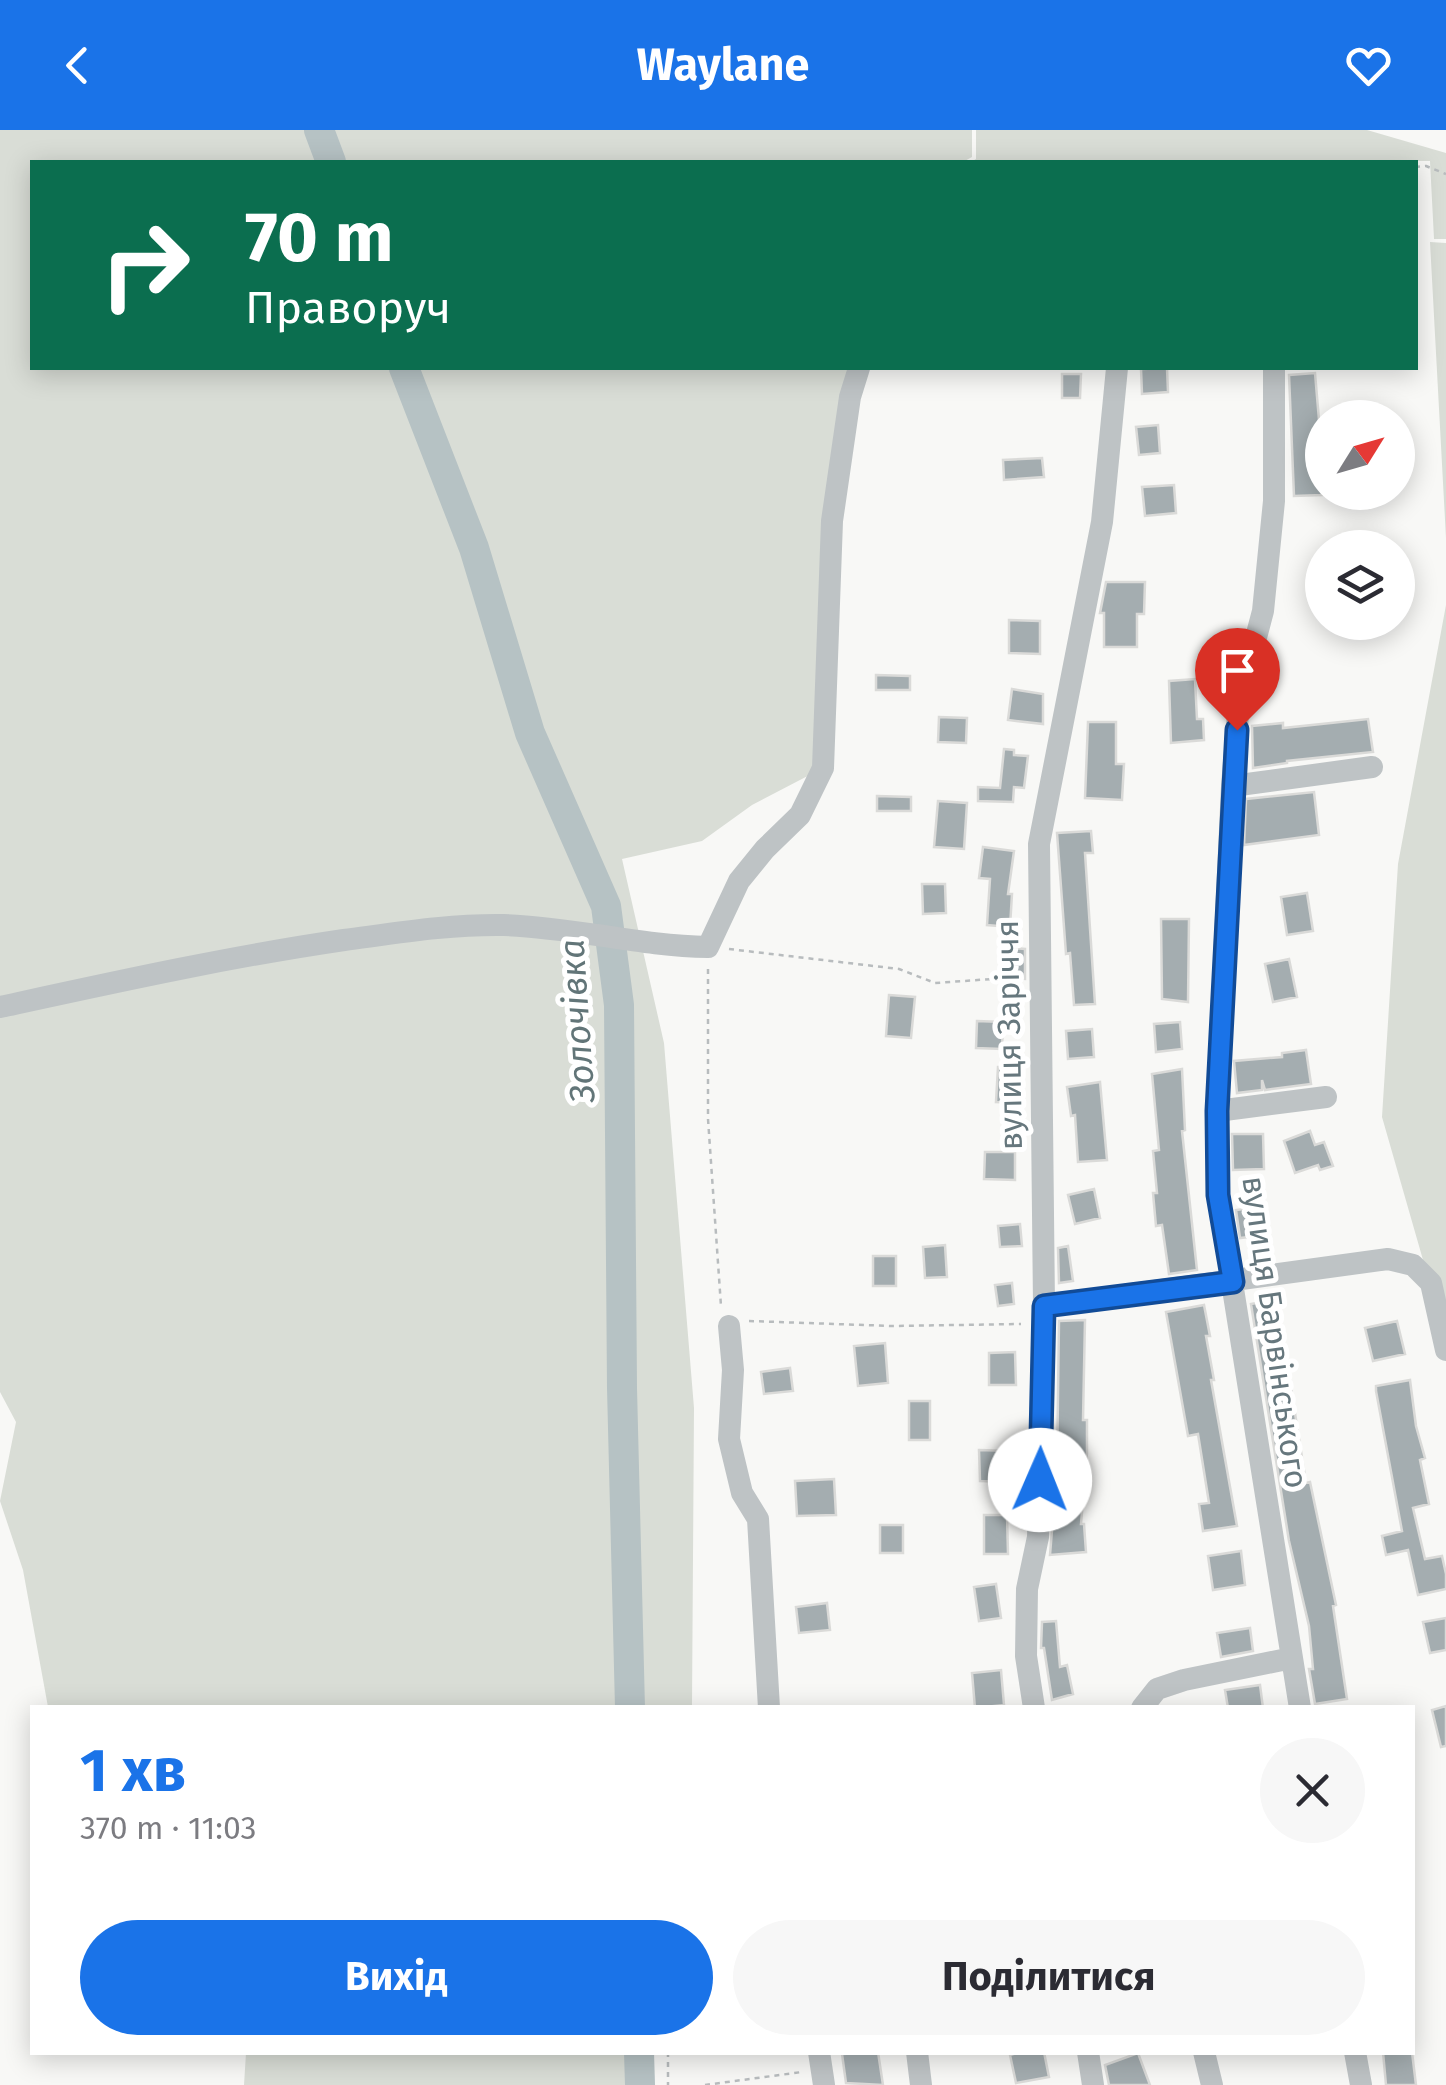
<!DOCTYPE html>
<html lang="uk">
<meta charset="utf-8">
<style>
:root{--surface:#fff;--page:#f7f7f7;--text:#2b2b33;--muted:#7c7c81;--accent:#1a73e8}
body{margin:0;font-family:"Fira Sans",sans-serif;background:var(--page);color:var(--text);height:100vh;display:flex;flex-direction:column;font-size:38px;white-space:nowrap}
*{box-sizing:border-box;margin:0}
p{font-size:32px;color:var(--muted)}
.icon{flex:none;width:55px;height:55px;fill:none;stroke:currentColor;stroke-width:2;stroke-linecap:round;stroke-linejoin:round}
.map{position:relative;flex:1;overflow:hidden}
.panel{position:absolute;left:30px;top:1575px;width:1385px;height:350px;display:flex;flex-direction:column;background:var(--surface);border-radius:0px;box-shadow:0 5px 25px #0003}
.panel>*{flex:none}
.top-card{position:absolute;left:30px;top:30px;width:1388px;height:210px;border-radius:0px;box-shadow:0 5px 25px #0003;background:#0b6e4f;color:#fff;overflow:hidden}
.needle{width:65px;rotate:53deg}
.buttons{position:absolute;left:1305px;top:270px;display:grid;gap:20px}
.buttons a{display:grid;place-items:center;width:110px;height:110px;border-radius:50%;background:var(--surface);box-shadow:0 5px 25px #0003;font-size:50px}
.pin{position:absolute;display:grid;place-items:center;width:85px;height:85px;color:#fff;margin:-102px -42px;border-radius:50% 50% 50% 0;rotate:-45deg;box-shadow:0 0 10px #0007}
.pin .icon{rotate:45deg}
.me{position:absolute;width:110px;margin:-55px;rotate:1deg;stroke-linejoin:round;filter:drop-shadow(0 0 8px #0008)}
.turn{display:flex;align-items:center;gap:35px;height:210px;padding:0 50px;font-size:45px}
.turn .icon{width:130px;height:130px;stroke-width:2.5}
.turn b{display:block;font-size:70px;line-height:85px}
.round{display:grid;place-items:center;flex:none;width:105px;height:105px;border-radius:52px;background:var(--page)}
.overview{display:flex;align-items:center;justify-content:space-between;height:170px;padding:0 50px}
h1{font-size:60px;font-weight:700;line-height:75px;color:var(--accent)}
.action{display:flex;gap:20px;margin-top:auto;padding:20px 50px}
.action a{flex:1;height:115px;border-radius:60px;background:var(--accent);color:#fff;font-size:40px;font-weight:700;line-height:115px;text-align:center}
.action a+a{background:var(--page);color:var(--text)}
header{display:flex;justify-content:space-between;align-items:center;height:130px;padding:0 50px;background:var(--accent);color:#fff;font-size:45px;font-weight:700}
.map>svg:first-child{display:block}
.green{fill:#d9ddd6}
.lines{fill:none;stroke-linecap:round;stroke-linejoin:round}
.river{stroke:#b6c2c4;stroke-width:30}
.building{fill:#a4adb0;stroke:#dadad8;stroke-width:2.5}
.path{stroke:#b8bcbe;stroke-width:2.5;stroke-dasharray:5 5;stroke-linecap:butt}
.minor{stroke:#bec3c5;stroke-width:22}
.route-casing{stroke:#114b97;stroke-width:25}
.route{stroke:#1a73e8;stroke-width:18}
.labels{text-anchor:middle;stroke-width:10;stroke-linejoin:round;paint-order:stroke}
.street-label{font-size:32px;fill:#66777d;stroke:#fff}
.water-label{font-size:35px;font-style:italic;fill:#627578;stroke:#fff}
</style>
<header><svg class="icon" aria-label="back" viewBox="0 0 24 24"><path d="M15 5l-7 7 7 7"/></svg>Waylane<svg class="icon" aria-label="heart" viewBox="0 0 24 24"><path d="M12 20l-8-8c-3-5 5-10 8-4 3-6 11-1 8 4z"/></svg></header>
<div class="map">
<svg width="1446" height="1955" viewBox="0 0 1446 1955">
<rect width="100%" height="100%" fill="#f8f8f6"/>
<path class="green" d="M0,0H972V27L963,32H32V238H859L850,267L823,638L752,675L702,711L622,729L664,913L694,1278L692,1577H48L23,1440L0,1371L16,1292L0,1262Z
M976,0H1367L1446,23V109H1434L1430,31L971,32L976,29Z
M1430,112L1446,113V408Z
M1446,475V1210L1382,987L1398,734Z
M246,1923V1922L648,1923L627,1955H244Z"/>
<g class="lines">
<path class="river" d="M319,0L331,32
M404,238L474,418L530,603L606,776L619,875L622,1258L630,1578
M639,1922L640,1955"/>
</g>
<path class="building" d="M1167,238L1168,262L1142,264L1141,239Z
M1315,243L1319,290H1322V365L1294,366L1289,245Z
M1062,244H1081L1080,268H1062Z
M1158,295L1160,323L1139,325L1136,297Z
M1042,328L1044,347L1004,350L1003,330Z
M1174,355L1176,383L1145,386L1142,357Z
M1106,452H1145L1144,484H1137V517H1104V483H1100L1101,478Z
M1009,490L1040,491V524L1009,523Z
M876,545L910,546V560H876Z
M1195,549L1197,589H1203L1204,610L1171,613L1169,551Z
M1012,559L1043,564V594L1008,590Z
M939,587L967,588L966,613L938,612Z
M1368,589L1373,622L1287,631V633L1253,638L1252,596L1283,593V598Z
M1088,592H1116V634H1124L1122,670L1085,668Z
M1004,619L1014,620V625L1028,626L1024,658L1014,657L1013,672L978,671V657L1000,658Z
M1314,662L1319,705L1244,715L1246,669Z
M877,666L911,667V681H877Z
M938,671L967,673L964,719L934,717Z
M1091,701L1093,723H1085L1095,874L1074,875L1070,823L1066,824L1057,703Z
M983,717L1014,721L1008,764H1012L1010,797L987,795L990,749L979,748Z
M922,754H945L946,783L923,784Z
M1307,763L1313,801L1287,805L1281,767Z
M1161,789H1189L1188,872L1162,869Z
M1011,818L1025,819V849L1009,848Z
M1289,829L1297,867L1273,872L1265,834Z
M889,865L915,867L911,908L886,906Z
M977,891L1003,892L1002,919L976,918Z
M1180,892L1182,919L1156,922L1154,894Z
M1092,899L1094,927L1068,929L1066,901Z
M1306,920L1311,954L1265,960L1262,950V960L1237,963L1234,931L1282,927V923Z
M998,937L1022,938L1020,973L996,972Z
M1182,939L1185,1000L1182,1001L1197,1140L1169,1144L1162,1095L1156,1096L1153,1063H1157L1153,1021L1159,1020L1152,944Z
M1100,952L1107,1030L1078,1032L1075,985L1071,986L1067,957Z
M1310,1001L1315,1015L1324,1012L1333,1036L1320,1040L1318,1035L1295,1043L1284,1011Z
M1232,1004H1263L1264,1039L1233,1040Z
M985,1022H1015V1050L984,1049Z
M1094,1059L1100,1088L1075,1094L1068,1065Z
M1262,1077L1266,1105L1240,1108L1236,1080Z
M1020,1094L1022,1116L1000,1117L998,1096Z
M945,1115L947,1147L925,1148L923,1117Z
M1068,1116L1073,1151L1059,1153L1058,1118Z
M873,1126H896V1156H873Z
M1012,1153L1014,1174L998,1176L995,1155Z
M1277,1169L1306,1353L1310,1352L1336,1475L1333,1476L1347,1569L1315,1574L1309,1539H1313L1309,1496L1289,1411L1251,1174Z
M1204,1175L1210,1206H1206L1214,1250H1211L1237,1396L1203,1401L1199,1374L1209,1373L1198,1304L1188,1306L1166,1182Z
M1085,1190L1083,1290H1087V1323L1081,1394H1084L1086,1422L1050,1425L1057,1339L1059,1191Z
M1397,1191L1405,1224L1373,1231L1365,1198Z
M885,1213L888,1253L858,1256L854,1216Z
M1015,1222L1016,1255H989V1223Z
M790,1238L793,1261L764,1264L761,1242Z
M1410,1250L1416,1296L1425,1328L1420,1330L1429,1374L1413,1378L1425,1429L1442,1426L1446,1444V1459L1418,1465L1408,1420L1386,1425L1382,1406L1402,1401L1376,1261V1256Z
M909,1271H930V1310H909Z
M979,1320L1009,1321L1011,1352L980,1351Z
M834,1349L836,1385L797,1386L795,1351Z
M984,1385H1007L1008,1424H984Z
M880,1395H903V1423H880Z
M1241,1421L1245,1455L1213,1460L1208,1426Z
M996,1454L1001,1488L979,1491L974,1457Z
M827,1473L830,1500L799,1503L796,1477Z
M1446,1488V1520L1430,1523L1423,1492Z
M1056,1491L1060,1537L1067,1535L1073,1564L1052,1570L1044,1518H1041L1042,1492Z
M1250,1498L1253,1521L1221,1527L1217,1503Z
M1001,1540L1004,1575L975,1578L972,1543Z
M1260,1555L1263,1578H1228L1225,1560Z
M1446,1576V1616L1441,1617L1432,1580Z
M878,1922L883,1955L846,1953L842,1924Z
M1021,1922H1044L1049,1947L1016,1953L1010,1925Z
M1383,1922H1412L1416,1955H1386Z
M1138,1923L1150,1955H1109L1105,1935Z"/>
<g class="lines">
<path class="path" d="M1415,37L1426,36L1446,44
M729,819L899,839L935,853L992,849L1020,860
M708,839V989L721,1176
M749,1191L892,1196L1021,1194
M668,1922V1955
M705,1955L802,1942"/>
<path class="minor" d="M1274,238V371L1263,481L1239,572L1232,656L1217,981L1218,1065L1300,1578
M1232,656L1372,637
M0,877C115,852 228,827 344,810C397,803 451,794 504,795C573,797 639,816 708,817L739,751L765,719L800,685L823,638L832,391L850,267L859,238
M1217,981L1326,967
M1044,1176L1388,1129L1413,1135L1431,1153L1446,1220
M729,1196L733,1240L729,1309L742,1363L758,1389L769,1578
M1034,1578L1026,1526L1027,1459L1038,1407L1041,1321L1044,1176L1039,714L1102,392L1117,238
M1142,1578L1157,1559L1184,1550L1292,1528
M819,1922L824,1955
M917,1922L921,1955
M1088,1922L1093,1955
M1204,1922L1212,1955
M1355,1922L1361,1955"/>
</g>
<g class="lines">
<defs>
<path id="route" d="M1040,1350L1044,1176L1233,1152L1218,1065L1217,981L1237,600"/>
</defs>
<use href="#route" class="route-casing"/>
<use href="#route" class="route"/>
</g>
<g class="labels">
<g class="street-label">
<text transform="translate(1009 905) rotate(-91)" y="11">вулиця Заріччя</text>
<text transform="translate(1275 1202) rotate(82)" y="11">вулиця Барвінського</text>
</g>
<g class="water-label">
<text transform="translate(577 891) rotate(-94)" y="12">Золочівка</text>
</g>
</g>
</svg>
<div class="buttons">
<a><svg class="needle" viewBox="-14 -14 28 28"><path d="M0-13l5 13h-10z" fill="#e53935"/><path d="M0 13l5-13h-10z" fill="#7c7c81"/></svg></a>
<a><svg class="icon" aria-label="layers" viewBox="0 0 24 24"><path d="M12 4l9 5-9 5-9-5zM3 14l9 5 9-5"/></svg></a>
</div>
<div class="pin" style="left:1237px;top:600px;background:#d93025"><svg class="icon" aria-label="arrive" viewBox="0 0 24 24"><path d="M6 21V4h12l-3 4 3 4H6"/></svg></div>
<svg class="me" style="left:1040px;top:1350px" viewBox="-20 -20 40 40"><circle r="19" fill="#fff"/><path d="M0-13L10 11 0 6-10 11z" fill="#1a73e8"/></svg>
<div class="top-card">
<div class="turn"><svg class="icon" aria-label="right" viewBox="0 0 24 24"><path d="M7 20v-9h11M14 6l5 5-5 5"/></svg><div><b>70 m</b>Праворуч</div></div>
</div>
<section class="panel">
<div class="overview"><div><h1>1 хв</h1><p>370 m · 11:03</p></div><a class="round"><svg class="icon" aria-label="close" viewBox="0 0 24 24"><path d="M6 6l12 12M18 6L6 18"/></svg></a></div>
<div class="action"><a>Вихід</a><a>Поділитися</a></div>
</section>
</div>
